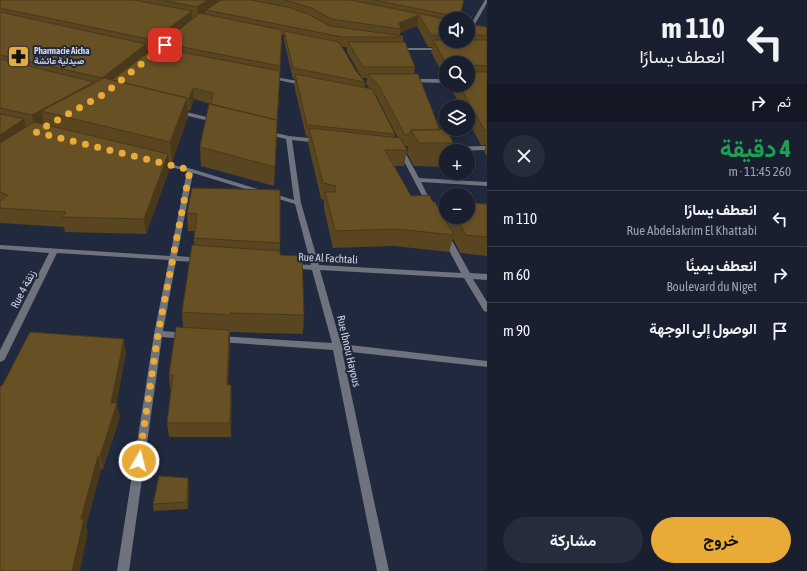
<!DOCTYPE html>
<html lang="ar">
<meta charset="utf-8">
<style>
:root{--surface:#191f2e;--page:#262c3a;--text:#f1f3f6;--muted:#9fa2aa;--line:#373d4a;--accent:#e8ab37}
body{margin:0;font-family:"Asap Condensed",Vazirmatn,sans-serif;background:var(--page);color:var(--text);direction:rtl;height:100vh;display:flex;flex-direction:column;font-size:15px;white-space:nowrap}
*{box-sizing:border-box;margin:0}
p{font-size:13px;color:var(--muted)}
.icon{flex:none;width:22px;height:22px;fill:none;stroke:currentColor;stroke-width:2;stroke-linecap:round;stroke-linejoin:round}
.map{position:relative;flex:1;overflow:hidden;direction:ltr}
.details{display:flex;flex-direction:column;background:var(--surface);width:320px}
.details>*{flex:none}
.guide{background:#191f2e;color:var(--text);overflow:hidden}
.buttons{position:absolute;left:439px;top:12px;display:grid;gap:8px}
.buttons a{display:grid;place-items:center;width:36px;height:36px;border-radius:50%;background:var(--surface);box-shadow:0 2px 6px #0003,0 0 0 1px var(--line);font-size:20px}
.pin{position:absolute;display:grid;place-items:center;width:34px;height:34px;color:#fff;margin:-17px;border-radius:8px;box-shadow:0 2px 6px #0006}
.me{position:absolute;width:44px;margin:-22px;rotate:8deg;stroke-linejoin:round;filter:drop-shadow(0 0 3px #0008)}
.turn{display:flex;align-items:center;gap:14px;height:84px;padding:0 16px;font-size:18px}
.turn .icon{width:52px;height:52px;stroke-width:2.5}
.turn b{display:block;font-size:28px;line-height:34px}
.then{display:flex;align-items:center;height:38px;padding:0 16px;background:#0003;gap:8px;font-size:15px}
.round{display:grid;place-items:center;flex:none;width:42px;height:42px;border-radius:21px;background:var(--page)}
.overview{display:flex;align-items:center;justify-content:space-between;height:68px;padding:0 16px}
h1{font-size:24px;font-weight:700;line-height:30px;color:#1e9e55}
.cta{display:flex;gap:8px;margin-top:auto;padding:8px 16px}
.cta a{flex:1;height:46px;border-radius:24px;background:var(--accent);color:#111;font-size:16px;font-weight:700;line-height:46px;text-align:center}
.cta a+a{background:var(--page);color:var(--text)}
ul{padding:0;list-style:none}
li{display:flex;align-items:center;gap:12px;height:56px;padding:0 16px;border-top:1px solid var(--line)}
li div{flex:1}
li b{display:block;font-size:15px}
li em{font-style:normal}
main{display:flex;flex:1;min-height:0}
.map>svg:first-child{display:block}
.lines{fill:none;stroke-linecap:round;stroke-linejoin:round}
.minor{fill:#6f737e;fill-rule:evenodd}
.wall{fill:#594520;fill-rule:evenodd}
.shaded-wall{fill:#49381a}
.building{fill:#685025;stroke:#49381a}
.route{stroke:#e8ab37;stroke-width:7;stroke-dasharray:0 12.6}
.labels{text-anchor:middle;stroke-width:4;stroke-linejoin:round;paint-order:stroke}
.far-poi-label{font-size:9px;font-weight:bold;fill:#d1d6e4;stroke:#21293e;text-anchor:start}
.street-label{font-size:11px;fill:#d1d6e4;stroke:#21293e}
</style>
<main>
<section class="details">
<div class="guide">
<div class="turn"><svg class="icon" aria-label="left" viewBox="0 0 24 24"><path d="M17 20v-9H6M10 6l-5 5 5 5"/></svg><div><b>110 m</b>انعطف يسارًا</div></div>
<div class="then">ثم<svg class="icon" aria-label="right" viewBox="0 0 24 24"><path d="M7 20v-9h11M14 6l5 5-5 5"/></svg></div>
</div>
<div class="overview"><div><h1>4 دقيقة</h1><p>260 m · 11:45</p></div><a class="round"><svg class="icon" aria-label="close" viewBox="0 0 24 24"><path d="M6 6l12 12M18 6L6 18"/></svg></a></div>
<ul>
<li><svg class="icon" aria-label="left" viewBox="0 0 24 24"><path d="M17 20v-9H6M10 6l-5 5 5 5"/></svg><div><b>انعطف يسارًا</b><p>Rue Abdelakrim El Khattabi</p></div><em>110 m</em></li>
<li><svg class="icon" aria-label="right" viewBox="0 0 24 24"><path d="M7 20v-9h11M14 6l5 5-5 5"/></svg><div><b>انعطف يمينًا</b><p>Boulevard du Niget</p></div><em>60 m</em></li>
<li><svg class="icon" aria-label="arrive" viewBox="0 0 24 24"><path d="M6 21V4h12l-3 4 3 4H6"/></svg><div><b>الوصول إلى الوجهة</b></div><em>90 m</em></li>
</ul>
<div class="cta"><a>خروج</a><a>مشاركة</a></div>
</section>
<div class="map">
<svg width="487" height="571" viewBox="0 0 487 571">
<rect width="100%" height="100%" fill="#21293e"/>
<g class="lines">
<path class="minor" d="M485,0H487V3L470,33L468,34V29Z
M398,48H442L444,49L442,50H396V49Z
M267,76L305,82L308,84L305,86L269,78H267Z
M411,79H446V83L409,82V80Z
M178,110L219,120L220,121L217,123L176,113L175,112Z
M267,131L289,136L319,139L322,141L319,143L292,140L301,203L319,265L461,273L442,237L446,235L450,237L470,273L487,274V280L473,279L487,302V312L484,311L464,278L320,270L341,344L487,361V367L342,351L389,571H377L333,350L219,342L216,341L215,339L216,337L219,336L332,343L312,270L292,268L288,266L292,264L311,265L295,204L193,173L177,256L201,258L205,260L201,262L176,261L163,331L186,333L189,334L190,336L189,338L186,339L162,337L129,571H117L154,334L169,260L57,253L5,359L3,361L0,362V350L49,253L0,249V245L170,256L187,171L158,164V162L192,169L294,200L286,139L265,134L264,133Z
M487,146V150L442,151L439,149L442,147Z
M401,148L404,150L419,178L487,182V186L421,182L432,204L431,205H427L398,150Z"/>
</g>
<path class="wall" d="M0,0H464L459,19H446V41H468V24L487,27V156L484,152L486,145H481L468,121V107H461L449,85H468V63H446V78H445L431,52L432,47H428L417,26L400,33V35L403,37V42L415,67L414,74L440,130L453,143L451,151H446V167L414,166L407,153L408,146H405L407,150L404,166H394L411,196L443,216L446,205V217H468L487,204V256L460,253L453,238L449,252L394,246L333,248L324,209V200L321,199L308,143L309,137L306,136L294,85L295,79H293L284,41V35H282L274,186L201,166L200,147L211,104L194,99L190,111L187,110L188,117L172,162H169L170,168L146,234L65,232L64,227L0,223ZM162,45V49L158,48ZM342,47H347V52L362,78H367L366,84L370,89L365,88V82L356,71ZM147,50L151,51L147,53ZM374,93L377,97L398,138L395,137V134Z
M192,188L280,243V255L304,315L303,334L230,332V344L228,385H231V437H169L167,423L171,389H170L169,375L183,327L182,312L194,246V238L195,231H188L187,213Z
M126,353L116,403L120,417L103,469H101L86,527L88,532L2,386Z
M188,478L189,485L188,509L154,511L153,504Z"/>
<path class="shaded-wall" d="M208,0H225L206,10V12L198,17L197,7Z
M192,11V22L162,43V45L154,51L153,40Z
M419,15L417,26L400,33L401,29L399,23Z
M146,44L148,56L104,90L102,78Z
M94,82L96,95L41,111L44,124L35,128L32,115Z
M193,88L194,99L190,111L189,99Z
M187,98L188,117L172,162L170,142Z
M24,119L27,133L0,151V135Z
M277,120V138L274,186L275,167Z
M168,154L170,168L146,234L144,219Z
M229,330L230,344L227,399V385Z
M124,339L126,353L116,407L117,403L120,417L103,469L100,456Z
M231,385L232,399L231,437L230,423Z
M98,456L101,469L86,527L88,532L80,571H72L81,519Z
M188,478L189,485L188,509L187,502Z"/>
<path class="building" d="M0,0H134L192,11L153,40L0,8Z
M161,0H208L197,7Z
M221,0H251L287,7L308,14L330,26L403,36V37H342L206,10Z
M285,0H350L446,19V35H431L419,15L399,23L401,29L331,19L312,8Z
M374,0H464L459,19H448L450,18L449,15Z
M0,12L146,44L102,78L0,55Z
M200,13L282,30L280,66L162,43Z
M468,24L487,27V35H468Z
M284,31L339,42L356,71L365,82L293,68Z
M433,40H446V41H468V40H487V66L471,65L469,71L471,72H487V131H485L459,85H468V63H446Z
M348,42H405L415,67H363Z
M155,47L280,71L277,120L211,104L213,93L193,88L189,99H186L187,98L112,80Z
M0,59L94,82L32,115L0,108Z
M295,74L372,89L395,134L307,125Z
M368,74H418L440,130H411L410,134L405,135L379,86Z
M104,78L187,98L170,142L41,111Z
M209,104L277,120L275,167L200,147Z
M0,114L24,119L0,135Z
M34,122L168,154L144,219L62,217L66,212L0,208V201L8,195L0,192V143Z
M309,128L400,138L407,150H385L411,196L429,195L433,202H435L454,235L397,229L335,231L325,192H335L336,186L323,183Z
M447,129L453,143H419L411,130Z
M192,188L280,190V243L194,238L197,214L187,213Z
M468,203L487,204V237L466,235L456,217H468Z
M192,245L280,251V255L302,256L304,315L230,313V315L182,312Z
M176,327L229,330L227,385H231L230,423H167L173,375H169Z
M30,332L124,339L111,403H117L100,456H98L81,519H84L72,571H0V386H2Z
M159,476L188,478L187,502L153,504Z"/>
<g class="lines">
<path class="route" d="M139,461L158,334L190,170L36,132L104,94L165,45"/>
</g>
<defs>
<symbol id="pharmacy-square" viewBox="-11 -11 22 22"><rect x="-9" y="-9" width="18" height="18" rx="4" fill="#e8ab37" stroke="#21293e"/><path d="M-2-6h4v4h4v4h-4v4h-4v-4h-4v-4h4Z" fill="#111"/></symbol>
</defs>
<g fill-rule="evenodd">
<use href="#pharmacy-square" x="6" y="44" width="25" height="25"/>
</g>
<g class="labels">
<g class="far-poi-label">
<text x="34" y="54">Pharmacie Aicha<tspan x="34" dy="10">صيدلية عائشة</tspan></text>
</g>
<g class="street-label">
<text transform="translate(328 258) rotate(3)" y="4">Rue Al Fachtali</text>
<text transform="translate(23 289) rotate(-63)" y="4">Rue 4 زنقة</text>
<text transform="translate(349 351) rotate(77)" y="4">Rue Ibnou Hayous</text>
</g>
</g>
</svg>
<div class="buttons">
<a><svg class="icon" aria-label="sound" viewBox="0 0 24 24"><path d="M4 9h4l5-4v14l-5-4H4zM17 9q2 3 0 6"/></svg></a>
<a><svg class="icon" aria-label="search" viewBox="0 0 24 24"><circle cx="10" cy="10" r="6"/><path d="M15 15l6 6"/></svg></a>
<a><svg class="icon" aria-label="layers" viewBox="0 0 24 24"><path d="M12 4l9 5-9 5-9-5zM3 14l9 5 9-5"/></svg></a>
<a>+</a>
<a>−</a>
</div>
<div class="pin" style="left:165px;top:45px;background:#d93025"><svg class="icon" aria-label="arrive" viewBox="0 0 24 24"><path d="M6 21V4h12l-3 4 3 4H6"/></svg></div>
<svg class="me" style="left:139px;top:461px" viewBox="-20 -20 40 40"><circle r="17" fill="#e8ab37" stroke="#fff" stroke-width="3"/><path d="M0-11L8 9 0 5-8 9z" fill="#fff"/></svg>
</div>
</main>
